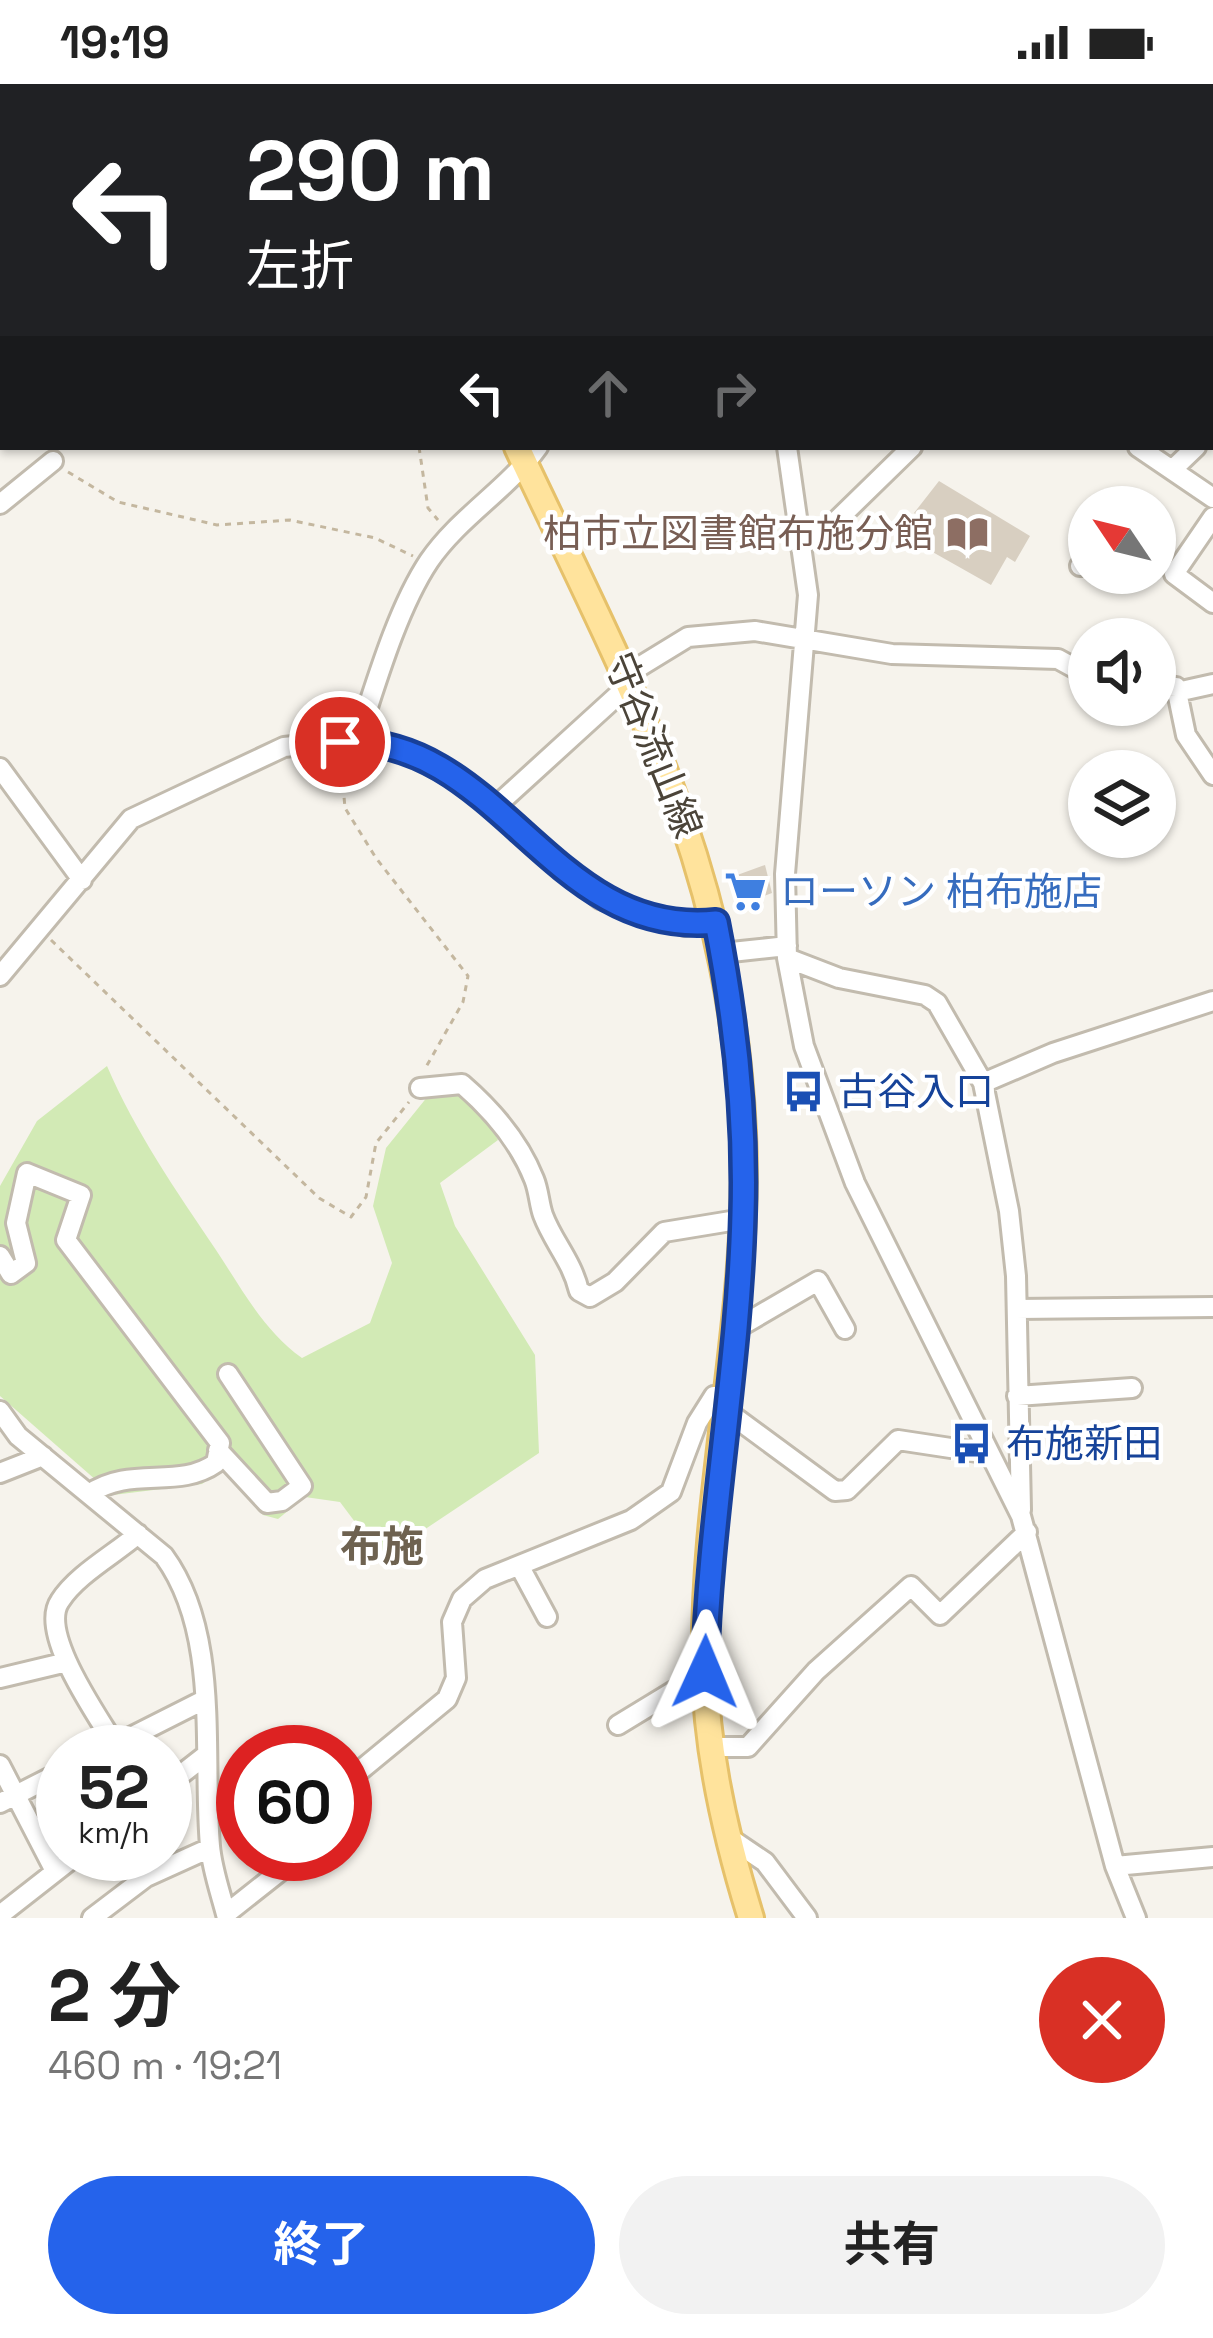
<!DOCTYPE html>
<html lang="ja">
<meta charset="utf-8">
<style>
:root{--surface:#fff;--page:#f2f2f2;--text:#222;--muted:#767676;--accent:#2563eb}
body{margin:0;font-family:"Space Grotesk","Noto Sans JP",sans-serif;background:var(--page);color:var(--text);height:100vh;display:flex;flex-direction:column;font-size:45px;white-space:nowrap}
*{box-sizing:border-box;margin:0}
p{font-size:39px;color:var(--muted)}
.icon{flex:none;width:66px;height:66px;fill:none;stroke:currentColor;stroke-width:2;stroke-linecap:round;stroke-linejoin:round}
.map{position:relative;height:1834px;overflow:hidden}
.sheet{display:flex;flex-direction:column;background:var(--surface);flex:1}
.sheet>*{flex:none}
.top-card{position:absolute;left:0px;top:0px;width:1215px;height:366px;box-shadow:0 3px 9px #0004;background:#202124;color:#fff;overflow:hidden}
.needle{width:78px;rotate:305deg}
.tools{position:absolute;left:1068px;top:402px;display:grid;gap:24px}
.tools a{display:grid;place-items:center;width:108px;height:108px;border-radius:50%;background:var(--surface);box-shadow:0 3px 9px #0004;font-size:60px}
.speed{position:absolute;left:36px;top:1641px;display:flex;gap:24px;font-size:60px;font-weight:700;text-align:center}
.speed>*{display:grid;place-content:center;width:156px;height:156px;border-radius:50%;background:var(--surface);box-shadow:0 3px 9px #0004;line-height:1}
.speed small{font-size:30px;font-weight:400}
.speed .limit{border:18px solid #d22;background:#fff;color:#111}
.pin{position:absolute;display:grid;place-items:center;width:102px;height:102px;color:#fff;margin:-51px;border:6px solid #fff;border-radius:50%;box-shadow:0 3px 12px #0007}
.me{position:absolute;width:132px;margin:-66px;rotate:1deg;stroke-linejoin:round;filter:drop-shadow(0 0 9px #0008)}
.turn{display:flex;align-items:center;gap:42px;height:252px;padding:0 48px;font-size:54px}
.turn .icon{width:156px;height:156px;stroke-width:2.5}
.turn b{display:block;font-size:84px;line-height:102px}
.lanes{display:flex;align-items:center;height:114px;padding:0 48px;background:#0003;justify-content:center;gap:60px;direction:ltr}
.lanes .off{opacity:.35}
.round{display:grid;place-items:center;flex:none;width:126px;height:126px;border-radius:63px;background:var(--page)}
.head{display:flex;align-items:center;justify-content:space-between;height:204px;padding:0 48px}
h1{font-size:72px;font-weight:700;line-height:90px}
.primary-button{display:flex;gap:24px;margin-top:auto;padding:24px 48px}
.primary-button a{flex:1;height:138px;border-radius:72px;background:var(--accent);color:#fff;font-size:48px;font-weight:700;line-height:138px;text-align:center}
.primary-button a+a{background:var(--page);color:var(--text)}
.status{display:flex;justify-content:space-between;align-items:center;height:84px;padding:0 60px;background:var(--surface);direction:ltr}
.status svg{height:33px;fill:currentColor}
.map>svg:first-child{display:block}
.green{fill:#d2eab5}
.building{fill:#d8cfc1}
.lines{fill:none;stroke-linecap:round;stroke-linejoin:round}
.minor-casing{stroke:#c2bbae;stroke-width:24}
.major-casing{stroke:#e6c16a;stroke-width:30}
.path{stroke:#c4b79f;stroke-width:3;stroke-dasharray:6 6;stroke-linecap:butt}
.minor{stroke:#fff;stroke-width:18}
.major{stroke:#ffe39c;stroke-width:24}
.route-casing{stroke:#184099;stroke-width:30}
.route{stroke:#2563eb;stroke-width:21}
.labels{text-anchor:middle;stroke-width:9;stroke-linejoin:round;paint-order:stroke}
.education-label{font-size:39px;fill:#785e54;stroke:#fff;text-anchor:end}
.street-label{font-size:39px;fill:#4b4439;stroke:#fff}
.shop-label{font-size:39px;fill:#366cbe;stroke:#fff;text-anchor:start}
.transit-label{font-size:39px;fill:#164399;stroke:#fff;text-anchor:start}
.neighbourhood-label{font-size:42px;font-weight:bold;fill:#6e6250;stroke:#fff}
</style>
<div class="status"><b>19:19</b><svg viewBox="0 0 49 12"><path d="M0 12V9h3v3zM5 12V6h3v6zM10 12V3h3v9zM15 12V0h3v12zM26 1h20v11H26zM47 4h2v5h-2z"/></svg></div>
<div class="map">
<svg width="1213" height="1834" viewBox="0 0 1213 1834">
<rect width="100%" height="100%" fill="#f6f3ec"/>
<path class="green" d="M107,982C136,1049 175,1105 216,1166C242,1205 263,1246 302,1274L370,1239L392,1179L373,1122L386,1064L428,1012L456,1009L486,1034L498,1056L440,1099L455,1142L535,1271L539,1369L382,1474L340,1418L305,1413L278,1435L263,1431L222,1386L202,1400L113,1411L0,1312V1102L37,1037Z"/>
<path class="building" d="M939,397L1030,452L1015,478L1007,473L991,501L906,453L919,432L914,429Z
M765,781L772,809L739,821L729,794Z"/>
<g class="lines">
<defs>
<path id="minor" d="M537,0L539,3
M740,0L741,3
M633,3L634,0
M1207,3L1209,0
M0,200L3,197
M1212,353L1213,352
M787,363L808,511L785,790L787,874L804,962L855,1099L1021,1432L1115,1782L1136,1834
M1138,363L1213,414
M1172,386L1196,363
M0,420L53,377
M1213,433L1174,490L1213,519
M803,455L833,440L912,363
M1080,482H1089
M1155,602L1176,603L1186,651L1213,691
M1177,608L1213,600
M357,657C375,602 397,525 429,477C459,433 507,406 538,363
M0,684L82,796
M495,723L619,610L639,583L688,553L755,547L892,570L1058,575L1089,592
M722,869L787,862
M787,874L839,894L925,911L937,919L983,999L1009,1127L1016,1192L1021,1426
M0,892L131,735L284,663L331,658L399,666L469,701L600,815L685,842L716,838
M983,999L1053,969L1213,917
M420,1004L462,1000C492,1026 519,1057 534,1095C539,1107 539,1120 543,1131C553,1158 572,1177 579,1207L590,1213L615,1198L664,1148L743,1135
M0,1172L11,1190L26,1179L16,1139L27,1089L81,1111L66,1156L220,1359L216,1379C178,1406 131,1381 89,1410
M1017,1225L1213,1223
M734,1246L818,1197L845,1245
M1017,1312L1132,1304
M725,1326L835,1407L847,1406L898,1356L990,1370
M0,1327L18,1352L164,1472C221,1550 202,1670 210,1762C212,1786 221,1810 227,1834
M218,1366L267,1419L282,1417L302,1402L228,1290
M0,1389L43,1372
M520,1483L547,1533
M0,1594L67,1578
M618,1641L705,1588
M115,1661C98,1632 38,1549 60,1517C76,1491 115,1470 138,1450
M712,1663H748L816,1587L911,1502L940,1531L1027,1448
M101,1668L204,1616
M0,1681L55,1787
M345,1699L447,1615L456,1594L452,1538L462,1515L485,1495L631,1436L671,1408L697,1339L714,1312L726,1313
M165,1703L206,1671
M0,1719L63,1687
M728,1753L765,1778L807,1834
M1115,1782L1213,1773
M226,1830L302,1770
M0,1831L78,1770
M92,1834L146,1793L210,1764"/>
<path id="major" d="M379,0L380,3
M517,363C628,599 731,779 743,1049C751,1228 702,1405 705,1584C706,1668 726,1754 751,1834"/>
</defs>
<use href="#minor" class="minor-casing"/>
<use href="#major" class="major-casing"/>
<path class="path" d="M262,3L267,0
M0,342L3,344
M419,363L428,424L438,436
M68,388L118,418L217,441L290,436L375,454L413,472
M341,678L345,724L376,774L468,892L463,918L426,983
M51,856L319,1114L351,1133L366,1113L376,1059L409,1018"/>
<use href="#minor" class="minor"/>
<use href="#major" class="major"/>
</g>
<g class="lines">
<defs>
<path id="route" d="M340,658C499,650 550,855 716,838C735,934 746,1032 743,1130C739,1284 709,1435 705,1588"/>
</defs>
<use href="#route" class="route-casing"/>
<use href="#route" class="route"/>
</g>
<defs>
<symbol id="library-bare" viewBox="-9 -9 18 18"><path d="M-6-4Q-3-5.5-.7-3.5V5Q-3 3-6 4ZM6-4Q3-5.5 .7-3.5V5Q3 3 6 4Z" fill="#8d6e63" stroke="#fff" stroke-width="2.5" paint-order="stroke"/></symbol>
<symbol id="supermarket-bare" viewBox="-9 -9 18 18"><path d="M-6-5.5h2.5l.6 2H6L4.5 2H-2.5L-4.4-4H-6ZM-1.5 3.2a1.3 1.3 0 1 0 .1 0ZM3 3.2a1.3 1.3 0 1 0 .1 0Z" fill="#3f7fe0" stroke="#fff" stroke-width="2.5" paint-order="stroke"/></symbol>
<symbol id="bus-bare" viewBox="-9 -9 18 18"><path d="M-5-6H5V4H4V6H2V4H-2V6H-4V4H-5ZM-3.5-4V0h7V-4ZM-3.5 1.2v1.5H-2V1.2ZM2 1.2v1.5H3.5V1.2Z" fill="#1a4fb4" stroke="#fff" stroke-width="2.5" paint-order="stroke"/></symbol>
</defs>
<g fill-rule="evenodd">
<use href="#library-bare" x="938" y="420" width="59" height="59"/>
<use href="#supermarket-bare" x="716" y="778" width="59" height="59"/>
<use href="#bus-bare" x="774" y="978" width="59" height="59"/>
<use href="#bus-bare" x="942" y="1330" width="59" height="59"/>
</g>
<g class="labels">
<g class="education-label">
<text x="933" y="463">柏市立図書館布施分館</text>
</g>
<g class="street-label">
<text transform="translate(654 661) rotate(68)" y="14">守谷流山線</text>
</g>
<g class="shop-label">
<text x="780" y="821">ローソン 柏布施店</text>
</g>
<g class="transit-label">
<text x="838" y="1021">古谷入口</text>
<text x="1006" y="1373">布施新田</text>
</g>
<g class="neighbourhood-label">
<text x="382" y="1477">布施</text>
</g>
</g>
</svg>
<div class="tools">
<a><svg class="needle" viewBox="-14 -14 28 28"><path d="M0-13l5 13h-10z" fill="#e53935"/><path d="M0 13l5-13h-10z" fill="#767676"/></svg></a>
<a><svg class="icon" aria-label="sound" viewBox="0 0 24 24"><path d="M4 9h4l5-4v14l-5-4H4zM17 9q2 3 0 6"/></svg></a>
<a><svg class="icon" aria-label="layers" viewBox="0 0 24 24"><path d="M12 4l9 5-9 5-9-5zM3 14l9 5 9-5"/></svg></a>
</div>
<div class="speed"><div>52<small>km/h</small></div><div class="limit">60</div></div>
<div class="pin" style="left:340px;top:658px;background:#d93025"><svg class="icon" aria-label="arrive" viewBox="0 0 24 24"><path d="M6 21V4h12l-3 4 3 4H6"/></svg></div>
<svg class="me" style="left:705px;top:1588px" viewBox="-20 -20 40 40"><path d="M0-17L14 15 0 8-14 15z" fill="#2563eb" stroke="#fff" stroke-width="4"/></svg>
<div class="top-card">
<div class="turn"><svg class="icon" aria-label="left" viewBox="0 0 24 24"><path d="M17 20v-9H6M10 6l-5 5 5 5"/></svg><div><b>290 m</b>左折</div></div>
<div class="lanes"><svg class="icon" aria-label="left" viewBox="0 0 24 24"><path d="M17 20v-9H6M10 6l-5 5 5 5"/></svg><svg class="icon off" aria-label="ahead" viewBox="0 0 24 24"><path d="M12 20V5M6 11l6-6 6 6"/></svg><svg class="icon off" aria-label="right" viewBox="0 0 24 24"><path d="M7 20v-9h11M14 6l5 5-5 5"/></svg></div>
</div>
</div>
<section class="sheet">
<div class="head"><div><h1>2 分</h1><p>460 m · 19:21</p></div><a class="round" style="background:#d93025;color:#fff"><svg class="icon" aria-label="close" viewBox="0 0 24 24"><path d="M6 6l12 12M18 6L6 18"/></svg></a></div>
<div class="primary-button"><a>終了</a><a>共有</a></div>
</section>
